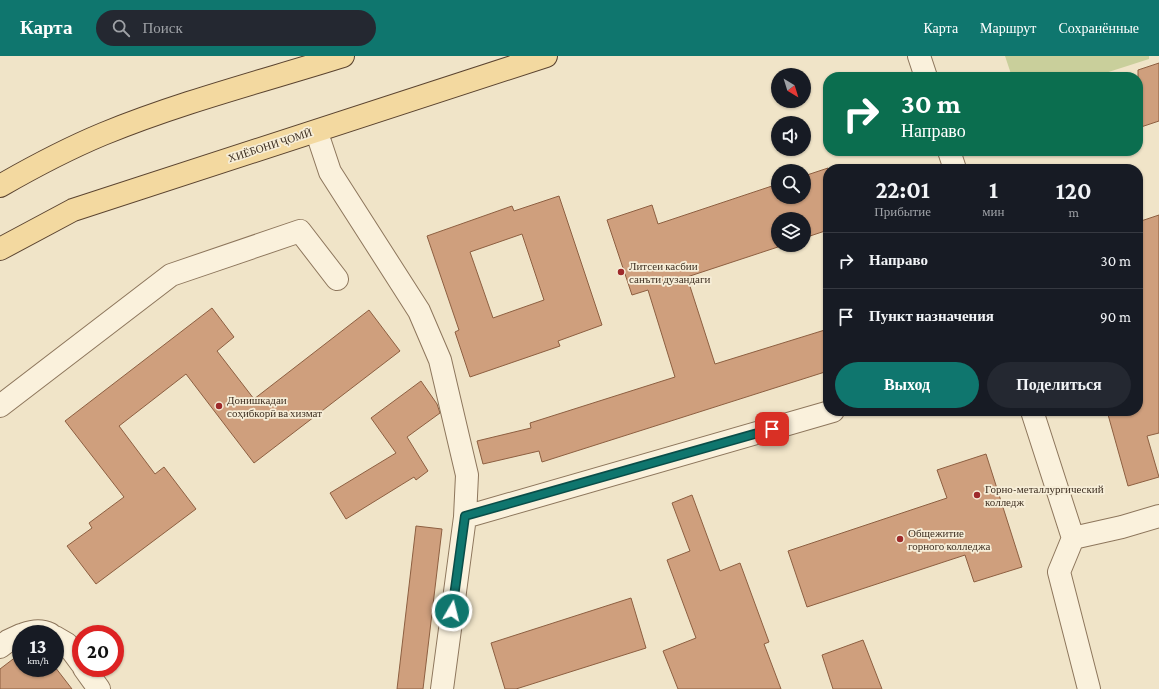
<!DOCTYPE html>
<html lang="ru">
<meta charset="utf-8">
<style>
:root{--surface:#171b24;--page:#242831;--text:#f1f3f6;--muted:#9ea1a6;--line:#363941;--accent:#0f766e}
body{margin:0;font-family:"Crimson Pro",serif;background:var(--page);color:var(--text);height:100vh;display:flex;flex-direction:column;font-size:15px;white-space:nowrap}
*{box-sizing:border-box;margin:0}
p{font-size:13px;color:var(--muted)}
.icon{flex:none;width:22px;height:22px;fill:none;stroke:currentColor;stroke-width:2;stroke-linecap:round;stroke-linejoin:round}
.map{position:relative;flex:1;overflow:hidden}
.sheet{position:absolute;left:823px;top:108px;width:320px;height:252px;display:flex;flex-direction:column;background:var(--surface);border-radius:16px;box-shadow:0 1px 3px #0004}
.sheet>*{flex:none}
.hud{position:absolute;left:823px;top:16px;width:320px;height:84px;border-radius:16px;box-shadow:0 1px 3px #0004;background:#0b6e4f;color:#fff;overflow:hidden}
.needle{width:26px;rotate:142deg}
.tools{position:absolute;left:771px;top:12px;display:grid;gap:8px}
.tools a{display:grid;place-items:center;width:40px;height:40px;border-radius:50%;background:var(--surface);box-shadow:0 1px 3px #0004;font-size:20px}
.speed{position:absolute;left:12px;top:569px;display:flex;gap:8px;font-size:20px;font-weight:700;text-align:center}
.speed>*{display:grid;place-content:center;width:52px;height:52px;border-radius:50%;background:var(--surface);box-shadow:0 1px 3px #0004;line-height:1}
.speed small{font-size:10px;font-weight:400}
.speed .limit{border:6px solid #d22;background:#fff;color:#111}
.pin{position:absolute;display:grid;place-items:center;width:34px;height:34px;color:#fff;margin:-17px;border-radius:8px;box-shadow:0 2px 6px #0006}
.me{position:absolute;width:44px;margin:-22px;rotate:8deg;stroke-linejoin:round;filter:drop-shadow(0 0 3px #0008)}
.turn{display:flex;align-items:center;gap:14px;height:84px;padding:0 12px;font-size:18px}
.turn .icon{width:52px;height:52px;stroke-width:2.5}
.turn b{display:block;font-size:28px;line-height:34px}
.eta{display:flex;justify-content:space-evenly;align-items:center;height:68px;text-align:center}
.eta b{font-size:24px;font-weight:700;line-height:28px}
.action{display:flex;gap:8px;margin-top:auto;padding:8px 12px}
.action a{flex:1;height:46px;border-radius:24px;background:var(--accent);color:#fff;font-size:16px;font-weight:700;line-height:46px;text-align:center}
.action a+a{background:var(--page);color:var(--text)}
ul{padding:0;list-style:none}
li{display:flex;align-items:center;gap:12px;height:56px;padding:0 12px;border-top:1px solid var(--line)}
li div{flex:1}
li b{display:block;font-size:15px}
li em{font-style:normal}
header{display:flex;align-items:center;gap:24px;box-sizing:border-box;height:56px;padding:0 20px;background:var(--accent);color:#fff}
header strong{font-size:19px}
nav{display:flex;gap:22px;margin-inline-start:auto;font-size:14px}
.search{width:280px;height:36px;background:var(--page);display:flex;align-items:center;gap:10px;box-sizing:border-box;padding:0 14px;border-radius:22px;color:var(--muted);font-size:15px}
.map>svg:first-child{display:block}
.green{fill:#c9cf9b}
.building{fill:#cf9f7d;stroke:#8d5f41;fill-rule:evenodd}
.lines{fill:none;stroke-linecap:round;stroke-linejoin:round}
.minor-casing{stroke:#8d765c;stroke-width:24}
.major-casing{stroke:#5b4430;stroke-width:24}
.minor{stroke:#faf1dc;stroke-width:22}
.major{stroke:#f3d9a0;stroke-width:22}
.route-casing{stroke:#0a4d48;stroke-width:10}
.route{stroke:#0f766e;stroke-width:7}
.poi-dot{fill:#9e2a2b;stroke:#f7eed8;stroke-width:1.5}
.labels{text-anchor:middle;stroke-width:3.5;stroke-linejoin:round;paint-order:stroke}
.street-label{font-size:11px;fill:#3d2e20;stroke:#f7eed8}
.poi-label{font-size:11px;fill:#3d2e20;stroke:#f7eed8;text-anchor:start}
</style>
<header>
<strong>Карта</strong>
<div class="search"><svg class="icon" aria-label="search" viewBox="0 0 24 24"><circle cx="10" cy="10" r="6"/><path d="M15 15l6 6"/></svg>Поиск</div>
<nav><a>Карта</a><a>Маршрут</a><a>Сохранённые</a></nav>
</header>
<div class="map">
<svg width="1159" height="633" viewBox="0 0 1159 633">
<rect width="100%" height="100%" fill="#f0e4c8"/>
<path class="green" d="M1005,0H1149V3L1093,21H1012Z"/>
<path class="building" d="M1159,7V65L1138,72V14Z
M828,112V174L804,182V163H778V189H784L687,221L715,308L828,273V315L542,406L539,395L483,408L477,385L531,372L530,367L675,321L648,234L632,239L607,164L652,149L658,168L778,128V141H804V120Z
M559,140L602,269L558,285L560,290L470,321L455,276L459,274L427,180L512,150L514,155ZM522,178L544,244L493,262L470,196Z
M1159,159V377L1147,380L1159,421L1128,430L1107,355H1138V166Z
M212,252L234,281L217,295L254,343L369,254L400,295L254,407L186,318L119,370L155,418L164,411L196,453L96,528L67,490L92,472L89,467L124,441L65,365Z
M421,325L437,348L440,357L407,381L428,415L416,424L414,421L346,463L330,437L396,397L371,362Z
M986,398L1022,511L974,526L965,499L807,551L788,495L947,442L937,414Z
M692,439L720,515L740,507L769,586L764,588L781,633H678L663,595L696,582L667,504L690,495L672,447Z
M416,470L442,473L423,633H397Z
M631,542L646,592L516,633H505L491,587Z
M863,584L882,633H833L822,599Z
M21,597V612L55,611L72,633H0V613Z"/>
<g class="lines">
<defs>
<path id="minor" d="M919,0L926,21
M319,83L330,116L419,255L440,304L467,419L465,461
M949,95L955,113
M0,350L171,219L300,175L337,223
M1032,355L1073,482L1059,516L1089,633
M1073,482L1122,471L1159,460
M24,578C32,575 42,574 50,578
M55,581L67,588L81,607
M0,591L8,585L21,579
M84,612L99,633
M442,633L465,461L833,355"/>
<path id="major" d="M0,130C33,111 67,93 103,78C181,46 263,25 343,0
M0,193L73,154L546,0"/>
</defs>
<use href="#minor" class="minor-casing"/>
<use href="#major" class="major-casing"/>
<use href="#minor" class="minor"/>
<use href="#major" class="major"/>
</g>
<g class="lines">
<defs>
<path id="route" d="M452,555L465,460L772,373"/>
</defs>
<use href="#route" class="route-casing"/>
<use href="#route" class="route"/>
</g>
<g class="poi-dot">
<circle cx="621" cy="216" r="4"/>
<circle cx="219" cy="350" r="4"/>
<circle cx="977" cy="439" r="4"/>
<circle cx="900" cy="483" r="4"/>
</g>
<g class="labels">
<g class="street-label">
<text transform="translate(270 89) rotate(-18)" y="4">ХИЁБОНИ ҶОМӢ</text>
</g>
<g class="poi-label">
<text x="629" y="214">Литсеи касбии<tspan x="629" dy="13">санъти дузандаги</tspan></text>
<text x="227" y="348">Донишкадаи<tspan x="227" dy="13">соҳибкорӣ ва хизмат</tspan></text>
<text x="985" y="437">Горно-металлургический<tspan x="985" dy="13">колледж</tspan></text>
<text x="908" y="481">Общежитие<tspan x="908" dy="13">горного колледжа</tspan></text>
</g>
</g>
</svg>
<div class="tools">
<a><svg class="needle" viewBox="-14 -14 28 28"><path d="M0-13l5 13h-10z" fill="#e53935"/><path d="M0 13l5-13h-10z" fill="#9ea1a6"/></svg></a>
<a><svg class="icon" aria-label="sound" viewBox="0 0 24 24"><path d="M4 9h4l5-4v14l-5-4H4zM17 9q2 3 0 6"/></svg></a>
<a><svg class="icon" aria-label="search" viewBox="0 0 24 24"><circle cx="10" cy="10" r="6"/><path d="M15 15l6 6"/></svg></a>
<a><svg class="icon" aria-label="layers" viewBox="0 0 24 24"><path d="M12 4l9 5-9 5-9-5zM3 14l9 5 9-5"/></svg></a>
</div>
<div class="speed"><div>13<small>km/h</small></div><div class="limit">20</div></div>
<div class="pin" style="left:772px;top:373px;background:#d93025"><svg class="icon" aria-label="arrive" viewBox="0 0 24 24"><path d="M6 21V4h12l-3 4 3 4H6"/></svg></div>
<svg class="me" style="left:452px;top:555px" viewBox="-20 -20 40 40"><circle r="17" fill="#0f766e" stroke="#fff" stroke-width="3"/><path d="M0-11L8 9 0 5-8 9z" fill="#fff"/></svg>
<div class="hud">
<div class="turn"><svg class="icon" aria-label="right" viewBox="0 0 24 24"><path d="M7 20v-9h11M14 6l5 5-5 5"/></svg><div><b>30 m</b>Направо</div></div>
</div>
<section class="sheet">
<div class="eta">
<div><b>22:01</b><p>Прибытие</p></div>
<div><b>1</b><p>мин</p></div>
<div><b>120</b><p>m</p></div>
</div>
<ul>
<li><svg class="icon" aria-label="right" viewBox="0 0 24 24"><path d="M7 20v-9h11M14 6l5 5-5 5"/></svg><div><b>Направо</b></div><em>30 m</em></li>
<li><svg class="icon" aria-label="arrive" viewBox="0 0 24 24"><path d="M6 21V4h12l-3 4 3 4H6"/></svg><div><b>Пункт назначения</b></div><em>90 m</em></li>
</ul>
<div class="action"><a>Выход</a><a>Поделиться</a></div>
</section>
</div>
